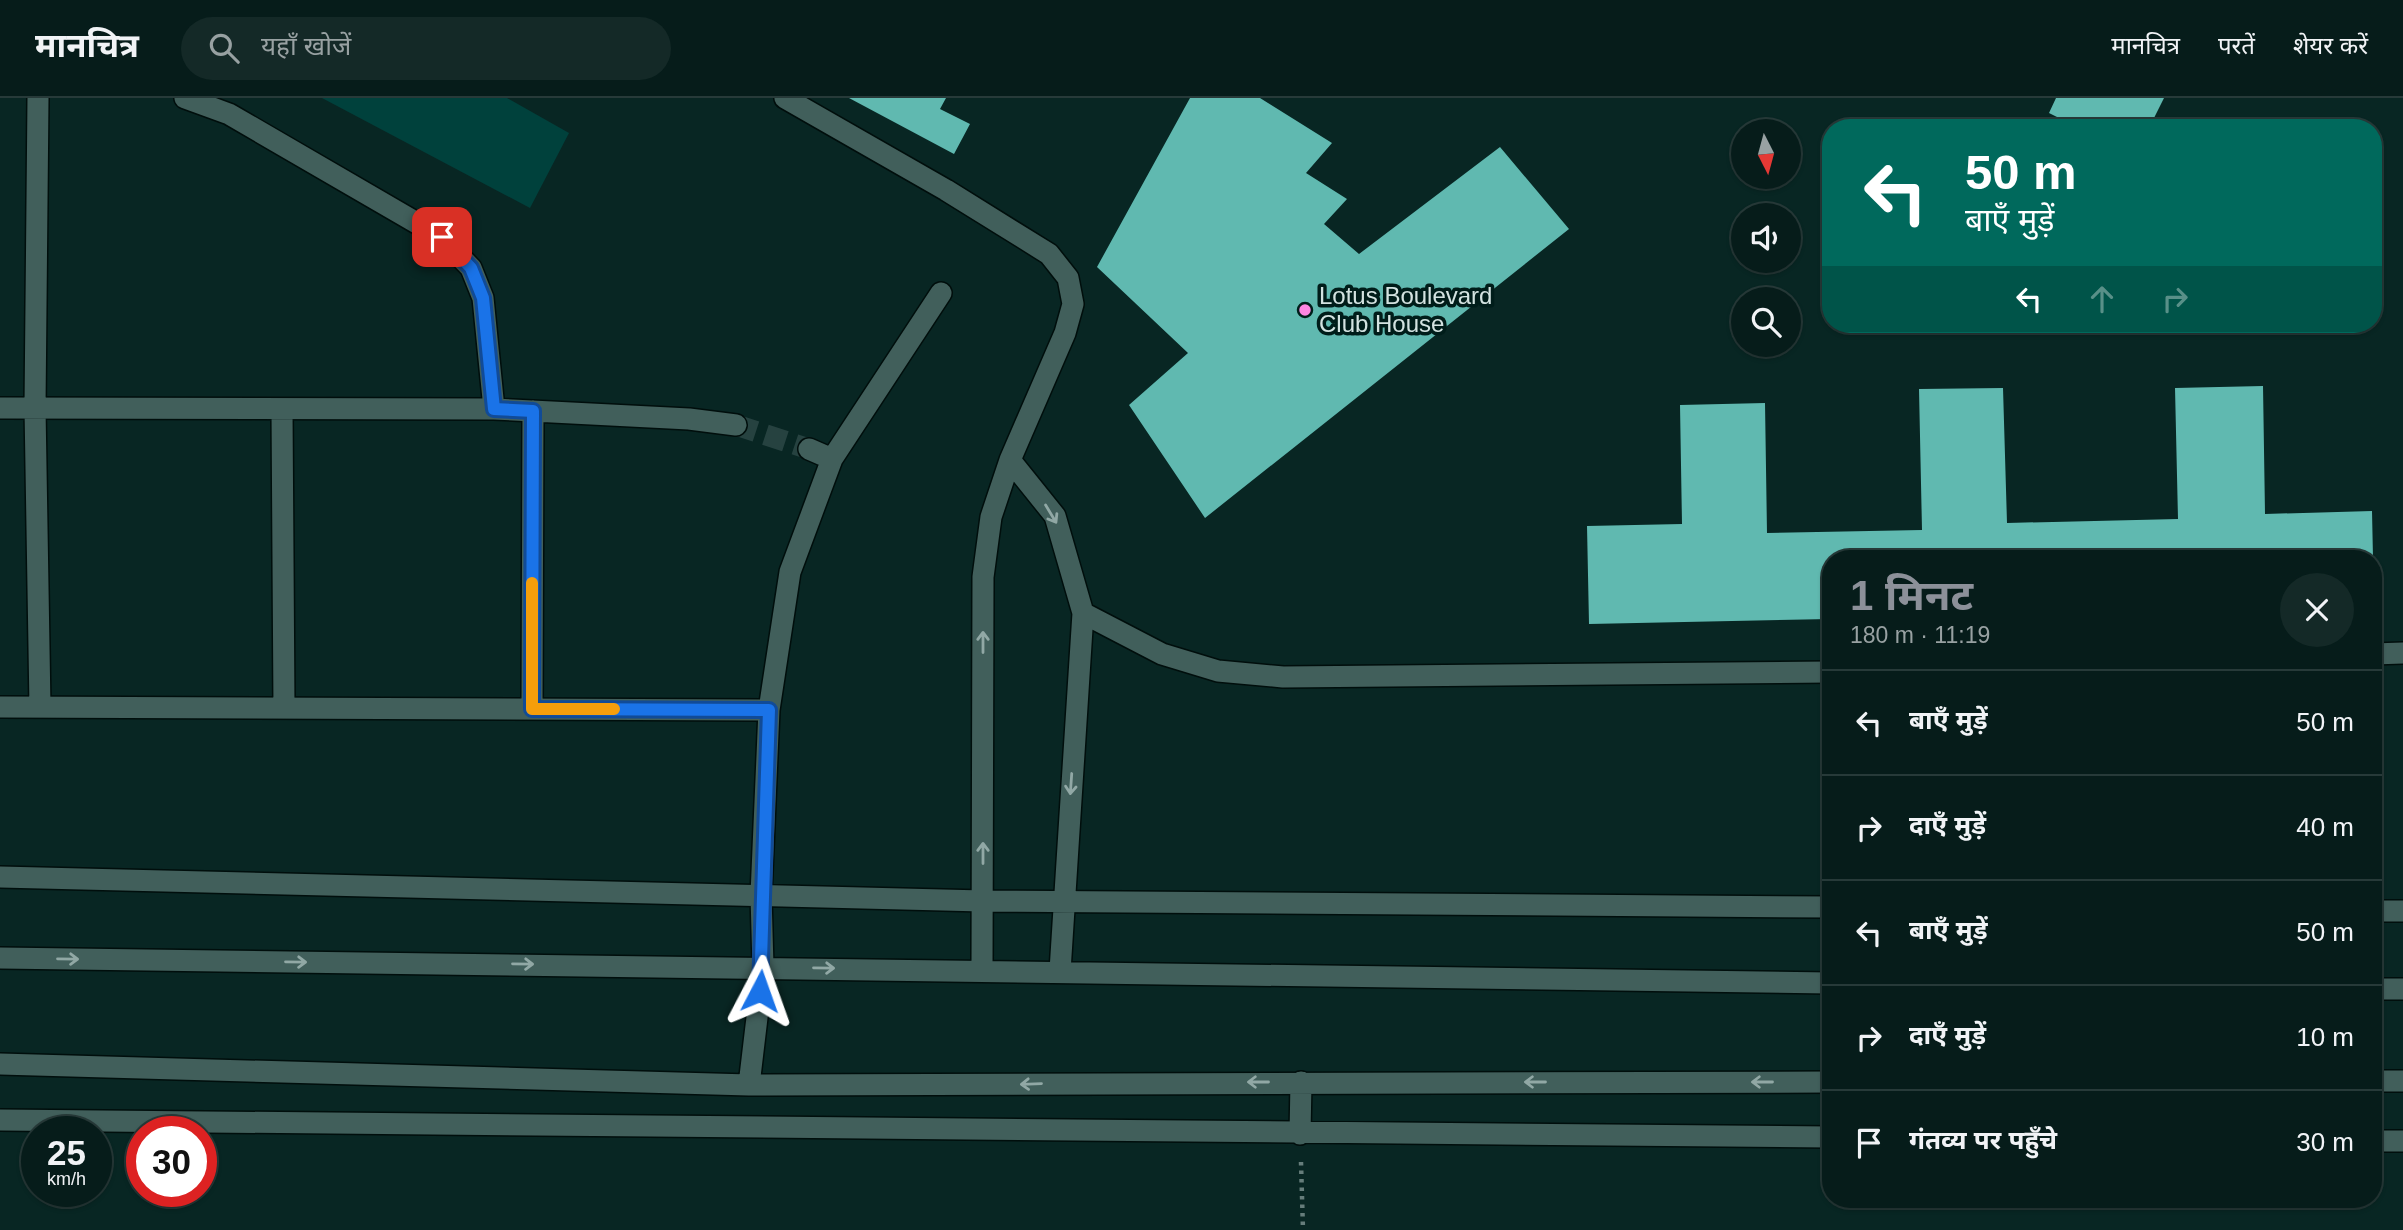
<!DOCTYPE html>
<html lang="hi">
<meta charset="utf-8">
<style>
:root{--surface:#061c1a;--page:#142927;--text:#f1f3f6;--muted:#98a1a2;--line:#273a39;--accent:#8c9099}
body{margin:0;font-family:Helvetica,"Noto Sans Devanagari",sans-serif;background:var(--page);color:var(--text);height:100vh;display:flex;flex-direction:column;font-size:26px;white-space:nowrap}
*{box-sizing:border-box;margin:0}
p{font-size:23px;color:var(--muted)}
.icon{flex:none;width:38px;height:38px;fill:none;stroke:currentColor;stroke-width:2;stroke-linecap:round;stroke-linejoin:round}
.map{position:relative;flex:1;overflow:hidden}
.drawer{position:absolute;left:1822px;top:452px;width:560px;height:658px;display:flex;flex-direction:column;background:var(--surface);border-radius:28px;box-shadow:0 2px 5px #0004,0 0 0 2px var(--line)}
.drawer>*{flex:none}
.top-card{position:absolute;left:1822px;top:21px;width:560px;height:214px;border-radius:28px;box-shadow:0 2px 5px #0004,0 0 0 2px var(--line);background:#00695c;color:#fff;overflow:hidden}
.needle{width:46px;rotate:174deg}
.tools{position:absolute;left:1731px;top:21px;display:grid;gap:14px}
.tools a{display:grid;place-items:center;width:70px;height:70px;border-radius:50%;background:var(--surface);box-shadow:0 2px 5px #0004,0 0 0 2px var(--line);font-size:35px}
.speed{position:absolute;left:21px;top:1018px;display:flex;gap:14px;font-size:35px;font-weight:700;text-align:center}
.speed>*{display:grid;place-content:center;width:91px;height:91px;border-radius:50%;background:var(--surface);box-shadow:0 2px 5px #0004,0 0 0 2px var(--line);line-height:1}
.speed small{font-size:18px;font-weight:400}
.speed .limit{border:10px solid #d22;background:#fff;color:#111}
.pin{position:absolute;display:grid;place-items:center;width:60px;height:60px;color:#fff;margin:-30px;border-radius:14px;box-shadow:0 4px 10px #0006}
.me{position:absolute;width:77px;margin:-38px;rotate:4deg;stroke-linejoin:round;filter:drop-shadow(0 0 5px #0008)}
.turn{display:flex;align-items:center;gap:24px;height:147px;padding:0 28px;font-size:32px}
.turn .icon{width:91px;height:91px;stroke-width:2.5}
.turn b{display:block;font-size:49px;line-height:60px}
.lanes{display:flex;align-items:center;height:66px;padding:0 28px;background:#0003;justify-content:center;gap:35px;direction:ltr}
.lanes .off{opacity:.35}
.round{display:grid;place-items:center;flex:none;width:74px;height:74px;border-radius:37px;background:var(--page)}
.summary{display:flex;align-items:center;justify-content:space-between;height:119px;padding:0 28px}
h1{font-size:42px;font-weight:700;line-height:52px;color:var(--accent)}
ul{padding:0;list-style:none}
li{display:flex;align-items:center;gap:21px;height:105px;padding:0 28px;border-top:2px solid var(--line)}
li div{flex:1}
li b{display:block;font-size:26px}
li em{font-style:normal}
header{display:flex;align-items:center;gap:42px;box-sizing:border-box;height:98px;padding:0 35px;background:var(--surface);border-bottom:2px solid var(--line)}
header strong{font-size:33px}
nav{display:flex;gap:38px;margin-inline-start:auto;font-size:24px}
.search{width:490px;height:63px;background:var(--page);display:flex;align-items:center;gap:18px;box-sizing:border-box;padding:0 24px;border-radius:38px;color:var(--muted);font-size:26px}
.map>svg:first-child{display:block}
.green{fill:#00413c}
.building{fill:#60b9b0}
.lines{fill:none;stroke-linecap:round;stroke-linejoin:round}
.minor-tunnel{stroke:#264240;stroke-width:21;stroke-dasharray:21 10;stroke-linecap:butt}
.minor-casing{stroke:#000e0c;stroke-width:24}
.path{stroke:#667d7b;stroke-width:4.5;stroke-dasharray:3.5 5;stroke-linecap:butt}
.minor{stroke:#415f5b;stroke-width:21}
.oneway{stroke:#91a8a5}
.route-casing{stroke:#114b97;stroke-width:18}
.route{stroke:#1a73e8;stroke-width:12}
.slow{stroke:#f59e0b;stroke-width:12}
.poi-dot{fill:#fd86e2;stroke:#001d1a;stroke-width:2.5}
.labels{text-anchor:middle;stroke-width:7;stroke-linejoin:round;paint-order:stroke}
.poi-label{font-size:24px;fill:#d3e3e1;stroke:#001d1a;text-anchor:start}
</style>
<header>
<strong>मानचित्र</strong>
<div class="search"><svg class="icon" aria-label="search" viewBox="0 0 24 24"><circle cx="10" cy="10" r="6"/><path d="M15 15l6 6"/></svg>यहाँ खोजें</div>
<nav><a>मानचित्र</a><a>परतें</a><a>शेयर करें</a></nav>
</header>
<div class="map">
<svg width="2403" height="1132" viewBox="0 0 2403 1132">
<rect width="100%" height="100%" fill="#082623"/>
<path class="green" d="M322,0H507L569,35L530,110Z"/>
<path class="building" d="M849,0H946L940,11L970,26L954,56Z
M1190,0H1260L1332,45L1306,75L1347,101L1324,126L1359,156L1500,49L1569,131L1205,420L1129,307L1188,255L1097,169Z
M2056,0H2164L2149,30H2079L2049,15Z
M2263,288L2265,416L2372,413L2373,460H1830V521L1589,526L1587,428L1682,426L1680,307L1765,305L1767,435L1922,432L1919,291L2003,290L2007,425L2178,421L2175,290Z"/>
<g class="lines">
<path class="minor-tunnel" d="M736,327L809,351"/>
<defs>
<path id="minor" d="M38,0L35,310L40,609
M185,0L229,16L441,139L471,170L483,200L494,311
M785,0L946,92L1049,156L1068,180L1073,206L1065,235L1010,362L991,419L983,479L982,872
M0,310L494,311L689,321L736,327
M282,311L284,610
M809,351L832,361
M1010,362L1055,418L1083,515L1060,873
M1083,515L1162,556L1218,573L1283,579L1830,574
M2373,556L2403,555
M0,609L769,612
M532,611L533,313
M0,779L983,803L1830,809
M2373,813H2403
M0,860L1830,885
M2373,891H2403
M0,966L749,987L1830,984
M2373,983H2403
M749,987L763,869L761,797L769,612L790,474L832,361L941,195
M0,1022L1830,1039
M1300,1036L1301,984
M2373,1043H2403"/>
</defs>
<use href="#minor" class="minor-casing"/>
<path class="path" d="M1301,1064L1303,1132"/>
<use href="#minor" class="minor"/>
</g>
<defs><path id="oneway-shaft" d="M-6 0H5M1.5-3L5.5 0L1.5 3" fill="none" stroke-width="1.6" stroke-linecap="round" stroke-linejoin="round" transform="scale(1.75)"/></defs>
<g class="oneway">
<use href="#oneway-shaft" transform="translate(1051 416) rotate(59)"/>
<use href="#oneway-shaft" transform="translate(983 544) rotate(-90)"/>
<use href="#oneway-shaft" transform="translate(1071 686) rotate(94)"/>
<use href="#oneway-shaft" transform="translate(983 755) rotate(-90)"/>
<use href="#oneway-shaft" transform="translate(68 861) rotate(1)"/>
<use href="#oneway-shaft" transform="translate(296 864) rotate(1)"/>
<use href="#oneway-shaft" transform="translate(523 866) rotate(1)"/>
<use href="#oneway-shaft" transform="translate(824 870) rotate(1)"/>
<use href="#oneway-shaft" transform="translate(1258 984) rotate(180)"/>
<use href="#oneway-shaft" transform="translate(1535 984) rotate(180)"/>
<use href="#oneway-shaft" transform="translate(1762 984) rotate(180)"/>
<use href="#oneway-shaft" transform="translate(1031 986) rotate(178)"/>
</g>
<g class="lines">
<defs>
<path id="route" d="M442,139L471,170L483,200L494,311L533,313L532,611L769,612L760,893"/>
</defs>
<use href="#route" class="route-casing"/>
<use href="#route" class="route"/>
<path class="slow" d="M532,485V611H614"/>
</g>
<circle class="poi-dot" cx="1305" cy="212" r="7"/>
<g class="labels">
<g class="poi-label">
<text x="1319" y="206">Lotus Boulevard<tspan x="1319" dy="28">Club House</tspan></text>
</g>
</g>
</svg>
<div class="tools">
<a><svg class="needle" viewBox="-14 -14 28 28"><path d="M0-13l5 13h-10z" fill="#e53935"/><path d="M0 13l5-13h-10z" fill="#98a1a2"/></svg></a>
<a><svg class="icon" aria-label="sound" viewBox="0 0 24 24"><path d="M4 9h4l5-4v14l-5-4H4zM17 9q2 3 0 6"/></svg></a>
<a><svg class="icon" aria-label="search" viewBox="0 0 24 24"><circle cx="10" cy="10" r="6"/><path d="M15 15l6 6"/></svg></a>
</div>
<div class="speed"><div>25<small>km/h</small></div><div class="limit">30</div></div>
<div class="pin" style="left:442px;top:139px;background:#d93025"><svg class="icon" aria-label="arrive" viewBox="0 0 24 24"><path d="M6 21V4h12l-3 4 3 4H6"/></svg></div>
<svg class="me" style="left:760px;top:893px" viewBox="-20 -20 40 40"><path d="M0-17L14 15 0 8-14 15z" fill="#1a73e8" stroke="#fff" stroke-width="4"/></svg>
<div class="top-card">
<div class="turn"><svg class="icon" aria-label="left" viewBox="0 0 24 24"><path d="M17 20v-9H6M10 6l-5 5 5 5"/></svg><div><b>50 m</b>बाएँ मुड़ें</div></div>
<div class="lanes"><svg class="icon" aria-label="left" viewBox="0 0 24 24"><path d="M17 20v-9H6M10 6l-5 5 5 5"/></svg><svg class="icon off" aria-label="ahead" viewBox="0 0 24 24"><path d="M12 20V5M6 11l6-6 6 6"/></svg><svg class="icon off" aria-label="right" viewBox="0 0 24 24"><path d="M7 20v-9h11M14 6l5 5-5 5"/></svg></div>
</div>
<section class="drawer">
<div class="summary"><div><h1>1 मिनट</h1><p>180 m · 11:19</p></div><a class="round"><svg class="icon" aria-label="close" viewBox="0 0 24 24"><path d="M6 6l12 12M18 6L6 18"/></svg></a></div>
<ul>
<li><svg class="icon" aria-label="left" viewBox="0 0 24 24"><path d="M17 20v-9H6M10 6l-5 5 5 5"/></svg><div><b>बाएँ मुड़ें</b></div><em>50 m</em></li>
<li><svg class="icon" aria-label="right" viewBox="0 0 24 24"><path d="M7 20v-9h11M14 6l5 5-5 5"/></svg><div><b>दाएँ मुड़ें</b></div><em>40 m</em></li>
<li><svg class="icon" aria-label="left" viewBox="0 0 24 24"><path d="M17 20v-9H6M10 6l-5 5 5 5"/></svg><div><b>बाएँ मुड़ें</b></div><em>50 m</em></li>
<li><svg class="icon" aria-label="right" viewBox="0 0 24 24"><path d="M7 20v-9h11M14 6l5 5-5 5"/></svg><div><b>दाएँ मुड़ें</b></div><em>10 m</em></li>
<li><svg class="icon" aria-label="arrive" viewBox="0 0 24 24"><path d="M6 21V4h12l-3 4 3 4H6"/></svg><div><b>गंतव्य पर पहुँचे</b></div><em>30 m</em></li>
</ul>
</section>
</div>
